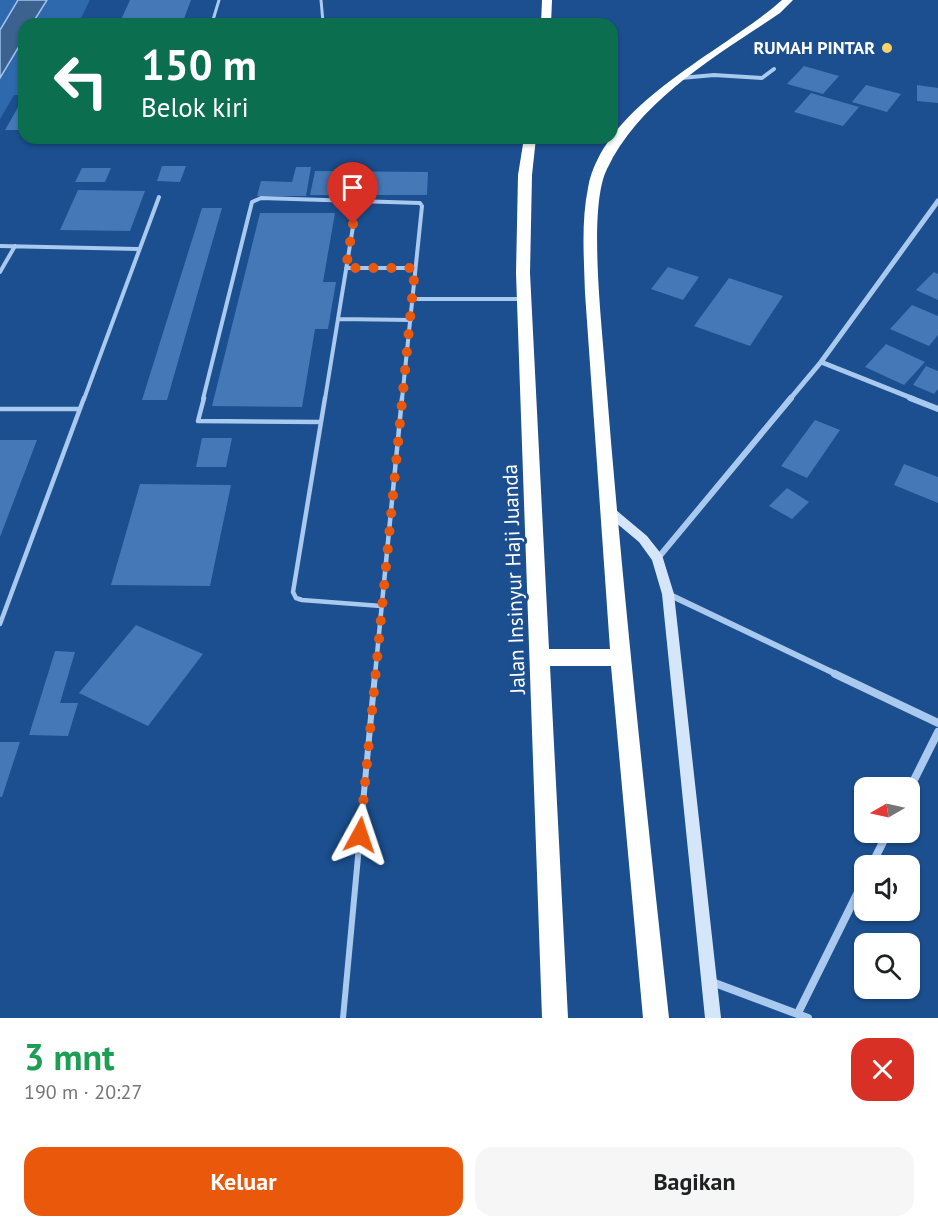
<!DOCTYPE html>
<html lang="id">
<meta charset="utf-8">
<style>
:root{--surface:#fff;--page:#f6f6f6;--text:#202124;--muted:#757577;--accent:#ea580c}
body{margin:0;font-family:"PT Sans",sans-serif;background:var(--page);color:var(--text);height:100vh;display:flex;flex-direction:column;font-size:22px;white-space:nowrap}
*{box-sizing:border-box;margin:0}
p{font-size:20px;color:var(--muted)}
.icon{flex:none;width:33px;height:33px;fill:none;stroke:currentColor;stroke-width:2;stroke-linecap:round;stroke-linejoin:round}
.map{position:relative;height:1018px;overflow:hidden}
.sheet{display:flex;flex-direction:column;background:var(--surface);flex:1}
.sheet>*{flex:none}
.guide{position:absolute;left:18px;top:18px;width:600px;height:126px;border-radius:18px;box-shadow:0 2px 4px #0004;background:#0b6e4f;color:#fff;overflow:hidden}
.needle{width:39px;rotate:261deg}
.fabs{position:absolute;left:854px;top:777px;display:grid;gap:12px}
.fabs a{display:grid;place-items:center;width:66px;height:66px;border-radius:12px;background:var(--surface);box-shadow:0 2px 4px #0004;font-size:30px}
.pin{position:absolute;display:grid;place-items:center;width:51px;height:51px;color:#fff;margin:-62px -26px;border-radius:50% 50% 50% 0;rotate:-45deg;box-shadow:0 0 6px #0007}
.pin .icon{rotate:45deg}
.me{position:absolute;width:66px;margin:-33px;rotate:5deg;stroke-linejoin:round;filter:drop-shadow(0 0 4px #0008)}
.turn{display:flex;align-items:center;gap:21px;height:126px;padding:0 24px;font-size:27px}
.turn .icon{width:78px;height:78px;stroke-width:2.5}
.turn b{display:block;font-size:42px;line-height:51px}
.round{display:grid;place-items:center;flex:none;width:63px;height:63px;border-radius:18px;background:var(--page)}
.summary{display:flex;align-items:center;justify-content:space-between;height:102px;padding:0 24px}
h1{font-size:36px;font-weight:700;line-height:45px;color:#1e9e55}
.action{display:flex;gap:12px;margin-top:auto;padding:12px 24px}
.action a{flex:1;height:69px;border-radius:18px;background:var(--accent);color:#fff;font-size:24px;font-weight:700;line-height:69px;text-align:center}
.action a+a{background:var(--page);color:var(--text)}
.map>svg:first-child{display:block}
.green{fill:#2e69ad}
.water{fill:#3c6290;stroke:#9cc4f0;stroke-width:1.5}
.building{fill:#4478b7}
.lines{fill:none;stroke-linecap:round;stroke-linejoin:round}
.lane-far3{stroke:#a9c9ee;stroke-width:3}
.lane-far2{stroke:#a9c9ee;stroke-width:4}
.lane-far1{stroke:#a9c9ee;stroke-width:4.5}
.lane{stroke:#a9c9ee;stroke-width:6}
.street-far3{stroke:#a9c9ee;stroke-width:4}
.street-far2{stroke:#a9c9ee;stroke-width:5}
.street-far1{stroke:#a9c9ee;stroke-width:6}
.street{stroke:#a9c9ee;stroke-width:8}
.secondary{fill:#d6e6fa;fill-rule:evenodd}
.highway{fill:#fff;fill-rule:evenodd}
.route{stroke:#ea580c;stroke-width:10;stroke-dasharray:0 18}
.poi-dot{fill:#ffd166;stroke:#1b4f8f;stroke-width:2}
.labels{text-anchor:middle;stroke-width:6;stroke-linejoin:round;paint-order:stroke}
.far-poi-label{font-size:18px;font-weight:bold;fill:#fff;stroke:#1b4f8f;text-anchor:end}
.street-label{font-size:21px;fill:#fff;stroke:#1b4f8f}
</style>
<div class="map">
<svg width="938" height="1018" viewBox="0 0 938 1018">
<rect width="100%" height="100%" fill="#1b4f8f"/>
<path class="green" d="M0,0H90L78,24H24V95H14L0,119Z"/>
<path class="water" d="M18,0H47L32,24H24V38L0,78V30Z"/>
<path class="building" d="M130,0H191L182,24H119Z
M804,66L839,76L823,94L787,84Z
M866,85L901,94L887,112L852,102Z
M917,85L938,88V103L917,101Z
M811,93L859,107L843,126L794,112Z
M21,102H24V130H5Z
M162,166H186L180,182L157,181Z
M296,167H311L306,196H257L261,181L292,182Z
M82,168H111L105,182H75Z
M315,171L428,172L427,195H310Z
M78,190L145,191L130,231L60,230Z
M202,208H222L167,400H142Z
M260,213H335L323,282H336L328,329H315L302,407L212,406Z
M668,267L699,277L683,300L651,289Z
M934,272L938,274V300L916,290Z
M729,278L783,296L750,346L694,326Z
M912,305L938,316V335L929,346L890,329Z
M886,344L925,362L904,385L865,367Z
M926,366L938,371V389L934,394L913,385Z
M815,420L840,430L807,478L781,466Z
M202,438H232L226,467H196Z
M0,440H37L0,537Z
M904,464L938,477V503L894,485Z
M140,484L231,485L210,586L111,585Z
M787,488L809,502L792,519L769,506Z
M136,625L203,654L148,726L79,693Z
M55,651L75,652L60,703H78L68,736L29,735Z
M0,742H20L2,797H0Z"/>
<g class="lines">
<path class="lane-far3" d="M321,0L323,22
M213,20L219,0
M267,22H322
M190,24L194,20H263L269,24"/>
<path class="lane-far2" d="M0,246L138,249
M346,268H415
M0,272L15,246
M413,299H521
M338,319L411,320
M84,399L159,197
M203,399L252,202L261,198L420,203L422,206L402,399
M325,399L357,202"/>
<path class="lane-far1" d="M204,398L198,421L321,422
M325,398L293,592L296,598L302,600L381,606
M0,409H80
M0,624L84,398
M375,675L402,398"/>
<path class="lane" d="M343,1018L375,674"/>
<path class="street-far3" d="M681,78L714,75L762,78L774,69"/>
<path class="street-far2" d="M821,362L914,399
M790,399L821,362L938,201"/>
<path class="street-far1" d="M910,398L938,409
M658,558L791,398
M668,594L838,675"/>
<path class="street" d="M835,674L938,723
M909,790L938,732
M871,866L888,832
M712,982L808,1018
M798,1013L864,880"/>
<path class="secondary" d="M606,504L610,505L647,536L662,555L674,594L721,1018H705L662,594L652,560L639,542L602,511L600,508Z"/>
<path class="highway" d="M542,0H552L551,24H541Z
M782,0H793L780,13C718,55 640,99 607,169C587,209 603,333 606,381C623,594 646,806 669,1018H643L611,666H550L568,1018H542L516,273L518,175L524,138H536L532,175L530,273L549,649H610L585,293C584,259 581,222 588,188C604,103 724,52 782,0Z"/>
</g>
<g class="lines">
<path class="route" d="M353,224L346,268H415L360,835"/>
</g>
<circle class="poi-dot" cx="887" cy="48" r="6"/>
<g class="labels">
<g class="far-poi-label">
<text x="875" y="54">RUMAH PINTAR</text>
</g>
<g class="street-label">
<text transform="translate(514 579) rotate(-92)" y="7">Jalan Insinyur Haji Juanda</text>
</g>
</g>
</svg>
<div class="fabs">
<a><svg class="needle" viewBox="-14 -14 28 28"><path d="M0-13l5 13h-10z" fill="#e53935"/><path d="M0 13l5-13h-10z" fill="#757577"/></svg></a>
<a><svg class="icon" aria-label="sound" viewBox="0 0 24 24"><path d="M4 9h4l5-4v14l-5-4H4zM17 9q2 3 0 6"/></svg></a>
<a><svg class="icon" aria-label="search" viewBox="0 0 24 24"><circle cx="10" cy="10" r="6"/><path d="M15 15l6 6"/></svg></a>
</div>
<div class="pin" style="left:353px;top:224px;background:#d93025"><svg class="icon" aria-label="arrive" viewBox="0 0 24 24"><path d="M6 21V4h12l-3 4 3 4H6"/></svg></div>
<svg class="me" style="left:360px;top:835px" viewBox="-20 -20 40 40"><path d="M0-17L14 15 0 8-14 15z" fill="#ea580c" stroke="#fff" stroke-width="4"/></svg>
<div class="guide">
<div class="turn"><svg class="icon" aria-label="left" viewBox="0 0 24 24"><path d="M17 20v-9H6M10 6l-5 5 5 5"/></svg><div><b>150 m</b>Belok kiri</div></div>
</div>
</div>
<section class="sheet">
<div class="summary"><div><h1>3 mnt</h1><p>190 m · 20:27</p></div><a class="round" style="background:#d93025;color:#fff"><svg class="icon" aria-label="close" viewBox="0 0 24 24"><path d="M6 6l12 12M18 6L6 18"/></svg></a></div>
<div class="action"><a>Keluar</a><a>Bagikan</a></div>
</section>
